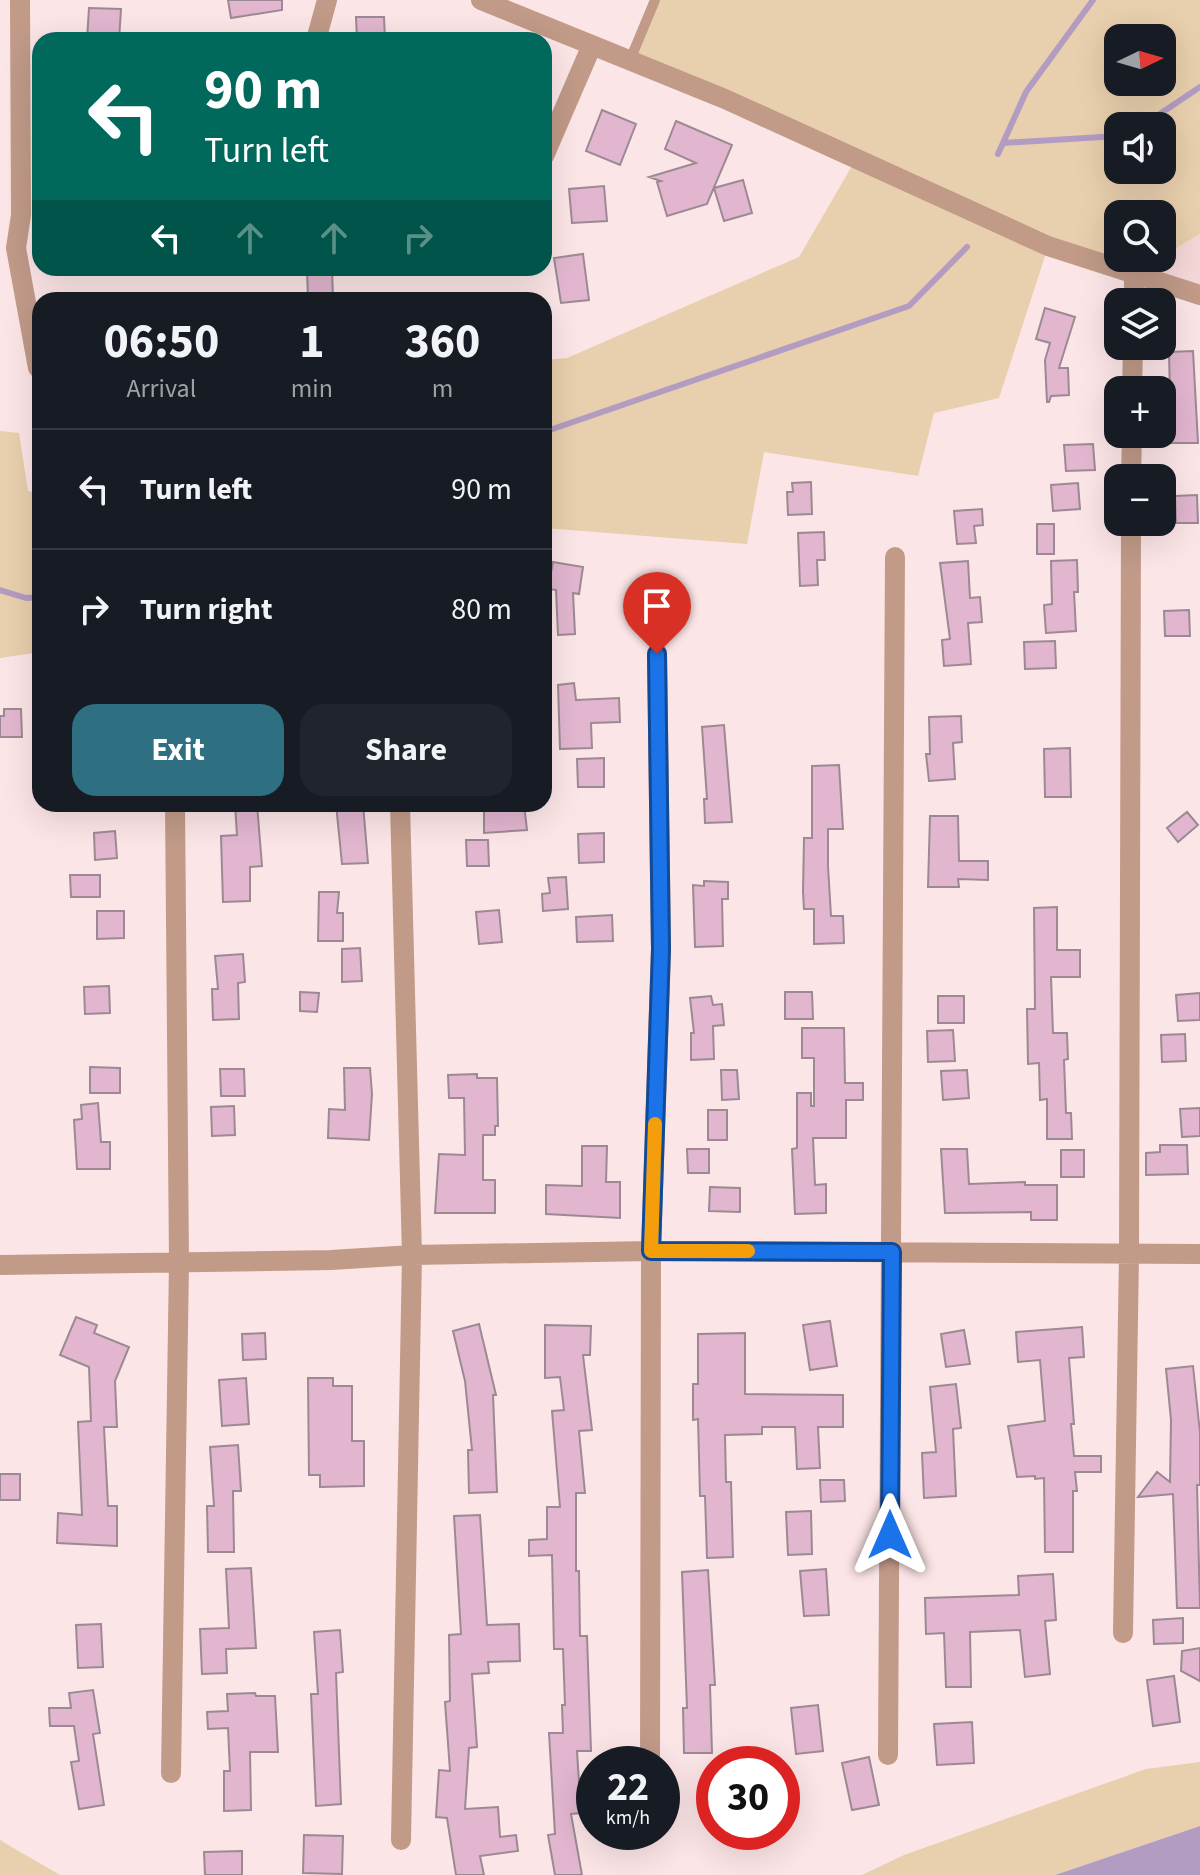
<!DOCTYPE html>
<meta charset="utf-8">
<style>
:root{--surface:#171b24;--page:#20242c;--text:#f1f3f6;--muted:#9ea1a6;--line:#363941;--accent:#2e6f82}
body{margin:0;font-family:"Source Sans 3",sans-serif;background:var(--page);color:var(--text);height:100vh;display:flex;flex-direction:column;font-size:30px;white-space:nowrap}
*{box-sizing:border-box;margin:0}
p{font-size:26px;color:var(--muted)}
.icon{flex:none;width:44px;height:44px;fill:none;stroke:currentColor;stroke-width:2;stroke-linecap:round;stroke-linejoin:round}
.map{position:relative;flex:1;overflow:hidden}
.details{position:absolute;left:32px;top:292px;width:520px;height:520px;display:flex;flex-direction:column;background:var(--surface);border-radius:24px;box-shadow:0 8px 32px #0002}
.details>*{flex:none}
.banner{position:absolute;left:32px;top:32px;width:520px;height:244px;border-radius:24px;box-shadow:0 8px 32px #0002;background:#00695c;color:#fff;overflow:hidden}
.needle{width:52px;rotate:85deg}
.tools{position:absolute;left:1104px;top:24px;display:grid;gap:16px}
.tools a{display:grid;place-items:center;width:72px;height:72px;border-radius:16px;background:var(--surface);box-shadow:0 8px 32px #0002;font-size:40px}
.speed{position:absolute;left:576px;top:1746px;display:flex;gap:16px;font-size:40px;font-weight:700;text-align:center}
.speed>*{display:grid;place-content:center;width:104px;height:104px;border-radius:50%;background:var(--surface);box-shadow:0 8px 32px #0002;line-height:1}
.speed small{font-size:20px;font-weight:400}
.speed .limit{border:12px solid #d22;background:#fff;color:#111}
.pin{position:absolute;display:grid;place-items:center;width:68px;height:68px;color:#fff;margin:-82px -34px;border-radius:50% 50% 50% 0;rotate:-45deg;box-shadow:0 0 8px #0007}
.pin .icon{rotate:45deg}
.me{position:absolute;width:88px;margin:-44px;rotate:0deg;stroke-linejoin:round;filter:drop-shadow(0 0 6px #0008)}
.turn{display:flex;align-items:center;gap:28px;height:168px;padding:0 40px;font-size:36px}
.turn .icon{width:104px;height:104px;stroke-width:2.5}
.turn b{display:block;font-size:56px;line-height:68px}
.lanes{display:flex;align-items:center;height:76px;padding:0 40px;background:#0003;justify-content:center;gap:40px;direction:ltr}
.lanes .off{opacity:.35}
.eta{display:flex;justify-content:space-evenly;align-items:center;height:136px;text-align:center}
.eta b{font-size:48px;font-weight:700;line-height:56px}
.action{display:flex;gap:16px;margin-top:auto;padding:16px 40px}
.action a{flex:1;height:92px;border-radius:24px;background:var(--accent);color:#fff;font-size:32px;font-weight:700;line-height:92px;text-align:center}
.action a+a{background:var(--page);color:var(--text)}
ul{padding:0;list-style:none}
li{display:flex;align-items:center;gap:24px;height:120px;padding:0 40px;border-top:2px solid var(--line)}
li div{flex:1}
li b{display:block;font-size:30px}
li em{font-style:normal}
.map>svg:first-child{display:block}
.built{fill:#f5d7d8}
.green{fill:#e8cfad;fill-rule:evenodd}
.water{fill:#b39cc2}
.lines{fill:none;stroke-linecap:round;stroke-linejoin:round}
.stream{stroke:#b39cc2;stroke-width:6}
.building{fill:#e2b6cf;stroke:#9b8a93;stroke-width:2}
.service{stroke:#c19a88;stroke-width:10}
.minor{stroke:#c19a88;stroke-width:20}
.route-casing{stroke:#114b97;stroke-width:20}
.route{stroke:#1a73e8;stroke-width:14}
.slow{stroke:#f59e0b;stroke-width:14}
</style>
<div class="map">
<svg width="1200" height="1875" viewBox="0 0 1200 1875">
<rect width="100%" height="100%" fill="#fce5e6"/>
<path class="built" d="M1200,234V295L1134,274L1162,258Z"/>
<path class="green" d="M655,0H1200V234L1162,257V214H1118V258H1161L1134,274L1048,247L999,398L934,413L918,476L764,452L747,544L544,528V360L567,358L799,257L856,159L630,60ZM1118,38H1162V82H1118ZM1118,126H1162V170H1118Z
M0,431L19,433L28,491L40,493V652L0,658Z
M1200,1762V1826L1055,1875H862L904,1855L1146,1769Z
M0,1839L3,1842L60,1875H0Z"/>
<path class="water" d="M1200,1826V1875H1055Z"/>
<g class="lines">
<path class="stream" d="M1142,126L1200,87
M1003,143L1118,136
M998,154L1026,92L1093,0
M544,432L909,306L967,247
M0,590L26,598L40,597"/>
</g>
<path class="building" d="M228,0H282V10L231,18Z
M89,8L121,9L119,40H87Z
M356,17H384L385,40H357Z
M602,110L636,124L620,165L586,151Z
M676,121L732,145L707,204L667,216L657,182L661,181L649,177L696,163L665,149Z
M743,180L752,213L724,221L714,188Z
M604,186L607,221L572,223L569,189Z
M583,254L589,300L561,303L554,258Z
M307,268H332L333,300H308Z
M1045,308L1075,317L1059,368H1068L1069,395L1051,396L1049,402H1047L1045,360L1050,343L1036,339Z
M1193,351L1198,443H1171L1169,352Z
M1093,444L1095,470L1066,471L1064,445Z
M811,482L812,514L788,515L787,492H793L792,483Z
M1078,483L1080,509L1053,511L1051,485Z
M1197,495L1198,523H1176L1175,496Z
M982,509L983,525L974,526L976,543L957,544L954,511Z
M1037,524H1054V554H1037Z
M824,532L825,560H817L818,585L800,586L798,533Z
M1077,560L1078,592H1074L1076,631L1046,633L1044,605L1052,604L1051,561Z
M968,561L970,598L980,597L982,622L968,623L971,664L944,666L942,640L950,639L940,563Z
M553,562L583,567L579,594L573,593L575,634L558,635L556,590L548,589Z
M1189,610L1190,636H1165L1164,611Z
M1055,641L1056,668L1025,669L1024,642Z
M574,683L576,700L619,698L620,722L591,723L592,748L560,749L558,685Z
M4,709H21L22,737H0V716H4Z
M961,716L962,742L953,743L955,779L929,781L926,754H930L929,717Z
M724,725L732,822L705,823L704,799H707L702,727Z
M1070,748L1071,797H1045L1044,749Z
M604,758V787H578L577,759Z
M839,765L843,829H828V866L831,916H843L844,943L814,944V909H804L803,892L804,838H812V766Z
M235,804H257L262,866L250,867V901L223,902L221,836L237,835Z
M336,804H363L368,863L342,864Z
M484,804H524L527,830L484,833Z
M1187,812L1198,825L1178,842L1167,828Z
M930,816H958L959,861H988V880L958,879L959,887H928Z
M115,831L117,858L95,860L94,833Z
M604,833V862L579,863L578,834Z
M466,840H488L489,866H467Z
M70,875H100V897H71Z
M566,877L568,909L543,911L542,894L550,893L548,878Z
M704,881L728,882V899H722L723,946L695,947L693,885L704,886Z
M319,892H339L337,913H343V941H318Z
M1057,907V950H1080V977H1051L1053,1033H1067L1068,1059L1064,1060L1066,1113H1071L1072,1139H1047V1099L1040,1100L1039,1063L1028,1064L1027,1009H1035L1034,908Z
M499,910L502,942L479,944L476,912Z
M97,911H124V938L97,939Z
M612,915L613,941L577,942L576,917Z
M360,948L362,981L342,982V949Z
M243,954L245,982L238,983L239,1019L213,1020L212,989H218L215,956Z
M109,986L110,1013L85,1014L84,987Z
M300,992L319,993L317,1012L300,1011Z
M785,992H812L813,1019H785Z
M1200,993V1020L1178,1021L1176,995Z
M711,996L713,1005L722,1004L724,1025L713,1026L714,1059L691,1060V1033H694L690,998Z
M938,996H964V1023H938Z
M802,1028H844L845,1083H863V1100H846V1138H813L815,1185L826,1184V1213L795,1214L792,1149L797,1148V1093H811V1106H814V1058H802Z
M953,1030L955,1061L928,1062L927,1031Z
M1185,1034L1186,1061L1162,1062L1161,1035Z
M90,1067L120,1068V1093H90Z
M344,1068H370L372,1094L369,1140L328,1138L329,1109L345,1110Z
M220,1069H244L245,1096H221Z
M721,1070H737L739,1099L722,1100Z
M967,1070L969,1098L943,1100L941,1071Z
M477,1074V1078H497L498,1126H495V1135H483V1180H495V1213H435L439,1154L465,1155L464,1098H449L448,1075Z
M98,1103L101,1142H110V1169H77L74,1120L82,1119L81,1105Z
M234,1106L235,1135L212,1136L211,1107Z
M1200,1108V1136L1182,1137L1180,1109Z
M708,1110H727V1140H708Z
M1160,1145H1187L1188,1174L1146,1175V1153L1160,1152Z
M582,1146H607L606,1182H620V1218L546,1214V1185L582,1186Z
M687,1149H709V1173H688Z
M941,1149H967L969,1184L1025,1182V1185H1057V1220H1031V1212L945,1213Z
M1061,1150H1084V1177H1061Z
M710,1187L740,1188V1212L709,1211Z
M76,1317L97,1325L94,1333L129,1347L115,1381L117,1427H104L108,1506H117V1546L57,1543L58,1513L82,1515L78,1422L91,1421L89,1367L60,1355Z
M830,1321L837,1366L810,1370L803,1325Z
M479,1324L496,1395H493L497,1492L469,1493L468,1450H472L465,1381L453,1331Z
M545,1325L591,1326L590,1355H583L592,1430L579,1431L585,1493H576V1571H579L580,1636H587L591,1751H577L581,1813L571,1814L582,1875H555L548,1835L555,1834L549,1733H563L562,1705H565L563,1649H554L552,1555L529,1556V1540L547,1539V1507H560L552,1411L564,1410L560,1377L545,1378Z
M1082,1327L1084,1357L1069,1358L1074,1424H1071L1074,1456H1101V1472H1075L1077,1491H1073V1552H1045L1044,1478L1035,1479V1476L1017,1477L1008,1426L1045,1421L1040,1360L1018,1362L1016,1332Z
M964,1330L970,1364L946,1367L941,1334Z
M265,1333L266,1359L243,1360L242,1334Z
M745,1333V1394L843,1395V1427H818L820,1468L797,1469L795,1427H762V1434L725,1435L726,1482H731L733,1557L707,1558L705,1496H700L698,1419L693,1420V1384H698V1334Z
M1193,1366L1200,1433V1485H1197L1200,1608H1177L1173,1494L1138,1497L1157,1472L1170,1482L1171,1420L1166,1369Z
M246,1378L249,1424L222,1426L219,1380Z
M308,1378H333V1386H352V1441H364V1486L320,1487V1475H309Z
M956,1384L961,1428L953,1429L956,1496L924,1498L922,1453L936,1452L930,1387Z
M238,1445L241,1491H233L234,1552H208L207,1506H214L210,1447Z
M0,1474H20V1500H0Z
M820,1480H844L845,1501L821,1502Z
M811,1511L812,1554L788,1555L786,1512Z
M480,1515L487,1625L519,1624L520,1661L488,1662L489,1673L472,1674L477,1747L469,1748L465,1809L498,1807L500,1837L516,1835L518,1851L480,1856L484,1875H456L447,1818L436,1817L439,1770L450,1771L445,1702L450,1701L449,1635L461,1634L454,1516Z
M251,1568L256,1648L226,1649L227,1673L202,1674L200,1629L229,1628L226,1569Z
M826,1569L829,1615L804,1616L800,1571Z
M708,1570L715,1685H710L712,1753H684L683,1708H687L682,1572Z
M1053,1574L1056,1620L1045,1621L1050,1674L1025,1677L1020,1630L970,1632L971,1687H946L944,1633L926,1634L925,1598L1019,1595L1018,1576Z
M1183,1618V1643L1154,1644L1153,1620Z
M101,1624L103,1667L78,1668L76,1625Z
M340,1630L343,1672L336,1673L341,1804L316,1806L311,1694H318L314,1632Z
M1200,1648V1681L1181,1671L1182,1651Z
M1174,1676L1180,1722L1153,1726L1147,1680Z
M93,1690L100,1733L93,1734L104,1805L79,1809L71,1762L79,1761L74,1726H50L49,1708H71L69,1693Z
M255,1693L256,1696H275L278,1752H250L251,1810L224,1811V1771H230L228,1728L208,1729L207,1712L228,1711L227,1694Z
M818,1705L823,1751L796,1754L791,1708Z
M972,1722L974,1763L937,1765L934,1724Z
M869,1757L879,1805L852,1810L842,1763Z
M304,1835L343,1836L342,1874L303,1873Z
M242,1851V1875H205L204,1852Z"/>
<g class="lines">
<path class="service" d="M630,60L655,0"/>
<path class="minor" d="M20,0L21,215L16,248L38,368
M481,0L725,99L1048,246L1200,295
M316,40L327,0
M544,156L592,45
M1134,302V274
M1132,390L1133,346
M1131,478L1132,434
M400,804L412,1255L401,1840
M0,1265L331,1260L412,1255L651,1251L1200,1254
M1123,1633L1129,1254L1131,522
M888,1755L895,557
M650,1764L651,1251L661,949L657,654
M171,1773L179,1263L175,804"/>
</g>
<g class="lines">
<defs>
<path id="route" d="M657,654L661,949L651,1251L892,1252L890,1535"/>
</defs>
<use href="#route" class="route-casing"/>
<use href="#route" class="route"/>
<path class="slow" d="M655,1124L651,1251H748"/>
</g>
</svg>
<div class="tools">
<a><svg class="needle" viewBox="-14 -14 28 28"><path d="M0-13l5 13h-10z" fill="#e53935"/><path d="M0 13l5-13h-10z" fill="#9ea1a6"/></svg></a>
<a><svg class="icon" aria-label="sound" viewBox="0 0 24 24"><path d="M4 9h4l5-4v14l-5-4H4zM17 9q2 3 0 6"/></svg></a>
<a><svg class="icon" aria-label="search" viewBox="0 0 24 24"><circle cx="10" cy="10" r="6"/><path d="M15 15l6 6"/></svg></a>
<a><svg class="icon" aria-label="layers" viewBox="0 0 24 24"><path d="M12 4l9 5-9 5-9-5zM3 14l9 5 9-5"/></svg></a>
<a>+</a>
<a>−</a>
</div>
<div class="speed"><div>22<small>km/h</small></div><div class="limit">30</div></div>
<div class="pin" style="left:657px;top:654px;background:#d93025"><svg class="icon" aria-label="arrive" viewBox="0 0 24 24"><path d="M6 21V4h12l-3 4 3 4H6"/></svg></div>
<svg class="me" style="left:890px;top:1535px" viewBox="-20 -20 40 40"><path d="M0-17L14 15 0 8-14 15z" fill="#1a73e8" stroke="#fff" stroke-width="4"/></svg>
<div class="banner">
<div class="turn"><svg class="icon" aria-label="left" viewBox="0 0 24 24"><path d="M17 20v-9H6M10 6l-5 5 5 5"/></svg><div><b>90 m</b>Turn left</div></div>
<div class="lanes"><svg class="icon" aria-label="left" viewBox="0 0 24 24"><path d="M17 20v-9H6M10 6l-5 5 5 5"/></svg><svg class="icon off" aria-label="ahead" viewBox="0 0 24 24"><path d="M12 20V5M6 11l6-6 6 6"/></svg><svg class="icon off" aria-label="ahead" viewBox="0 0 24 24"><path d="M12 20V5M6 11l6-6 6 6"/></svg><svg class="icon off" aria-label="right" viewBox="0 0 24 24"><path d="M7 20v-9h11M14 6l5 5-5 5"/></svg></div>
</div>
<section class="details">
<div class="eta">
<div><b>06:50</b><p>Arrival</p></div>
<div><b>1</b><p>min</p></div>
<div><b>360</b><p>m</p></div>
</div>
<ul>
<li><svg class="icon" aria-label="left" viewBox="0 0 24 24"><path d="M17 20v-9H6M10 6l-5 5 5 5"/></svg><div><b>Turn left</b></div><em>90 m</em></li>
<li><svg class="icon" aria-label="right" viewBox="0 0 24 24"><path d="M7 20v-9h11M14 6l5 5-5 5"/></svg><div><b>Turn right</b></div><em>80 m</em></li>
</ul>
<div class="action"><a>Exit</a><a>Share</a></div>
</section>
</div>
